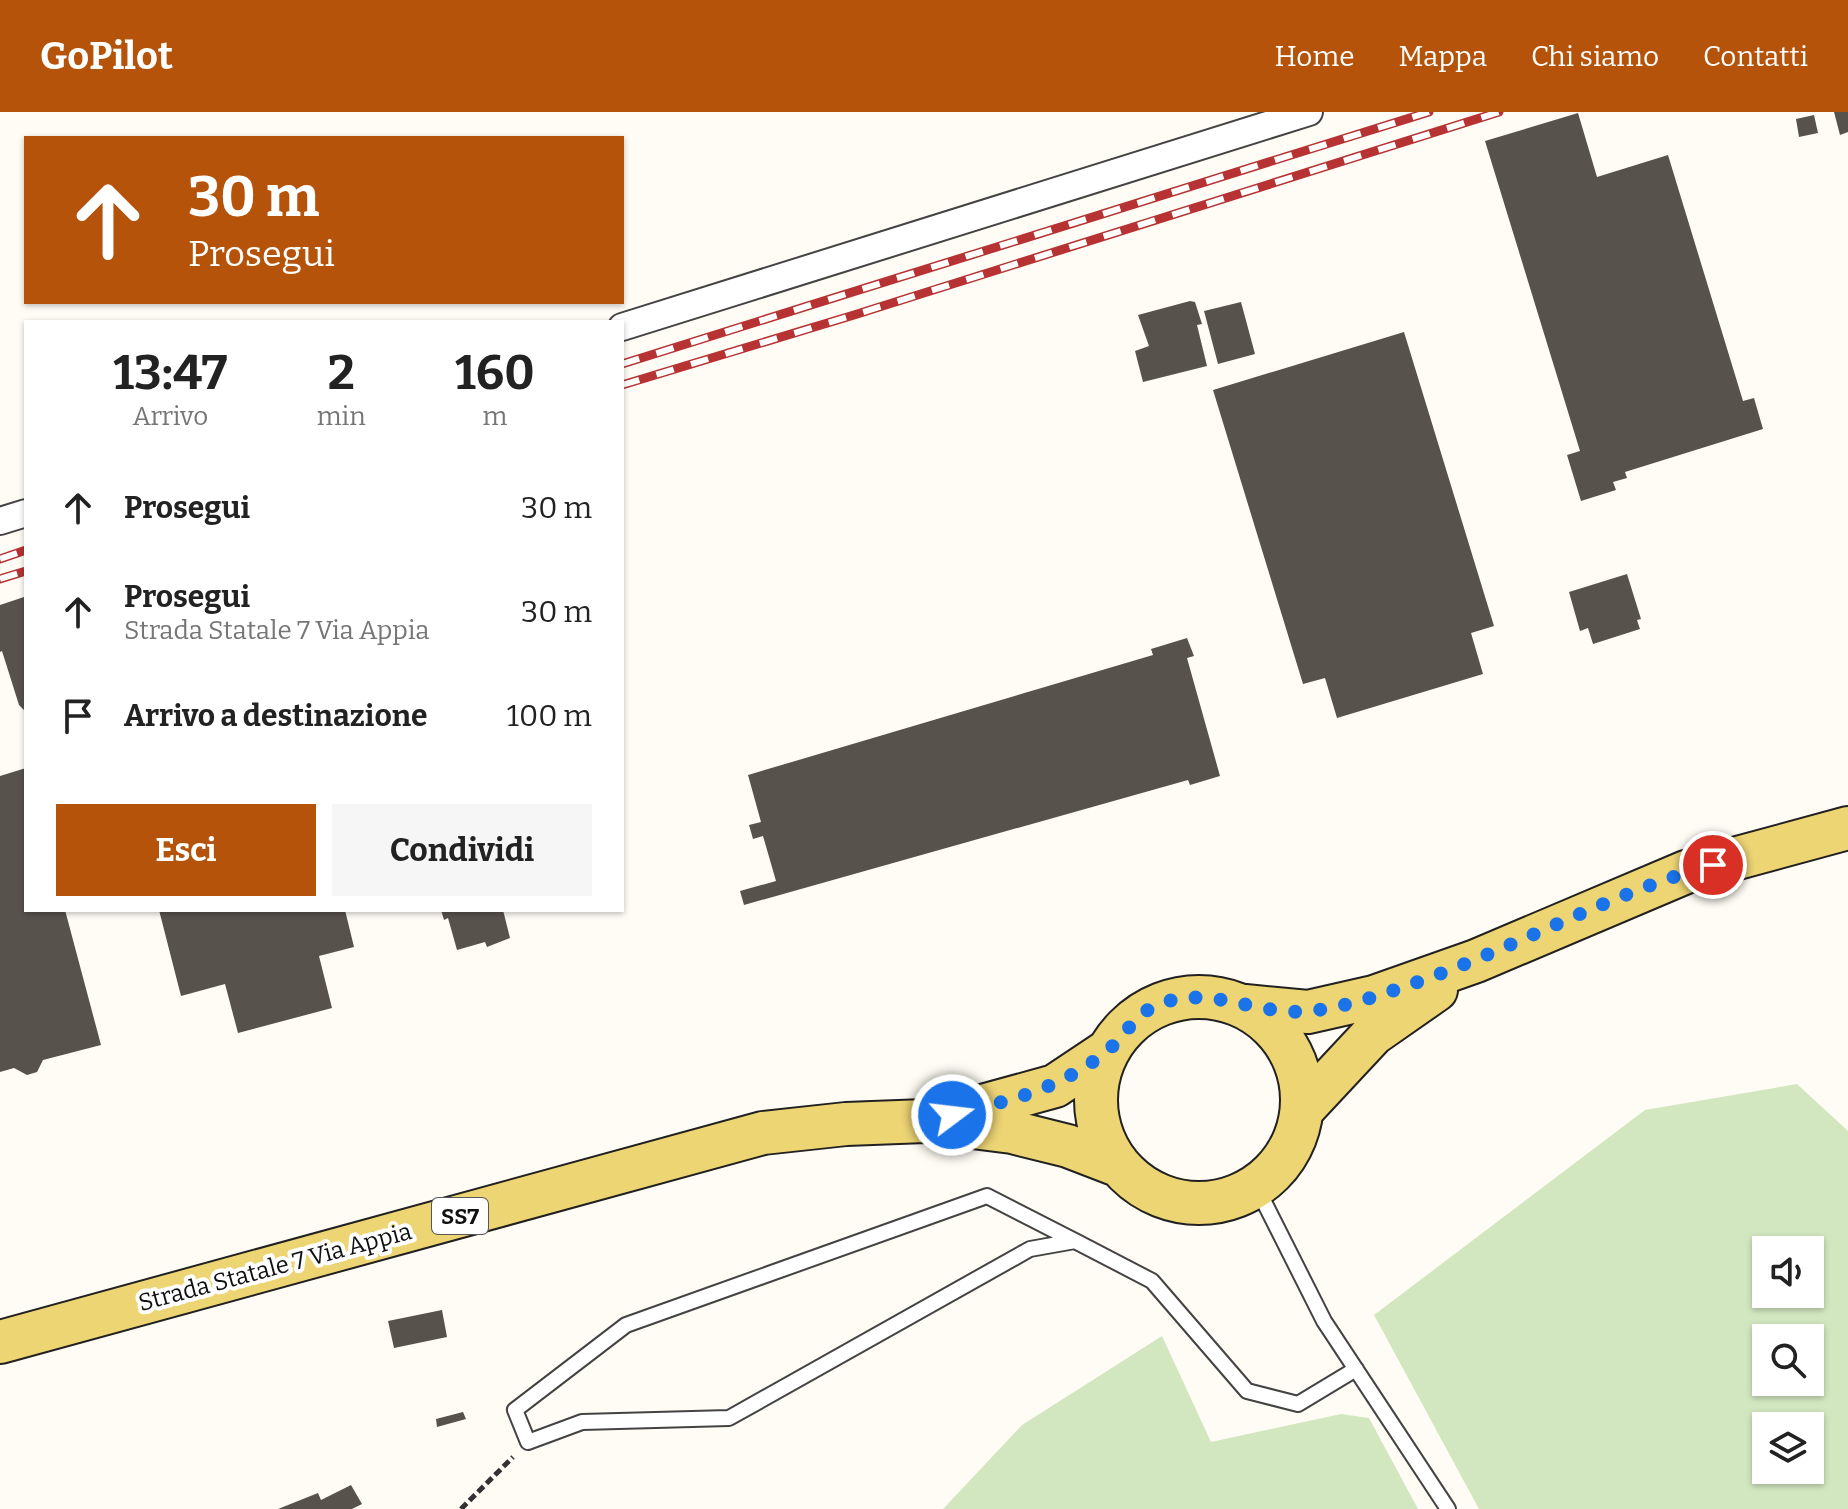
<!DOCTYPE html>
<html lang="it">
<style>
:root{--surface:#fff;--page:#f6f6f6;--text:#222;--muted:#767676;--accent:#b45309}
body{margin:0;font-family:Bitter,serif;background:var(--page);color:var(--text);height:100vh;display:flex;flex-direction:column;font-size:30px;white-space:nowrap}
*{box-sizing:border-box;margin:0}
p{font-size:26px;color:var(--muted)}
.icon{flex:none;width:44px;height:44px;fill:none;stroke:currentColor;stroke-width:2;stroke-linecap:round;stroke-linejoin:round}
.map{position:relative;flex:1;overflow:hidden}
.drawer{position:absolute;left:24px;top:208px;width:600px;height:592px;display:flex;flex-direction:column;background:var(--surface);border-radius:0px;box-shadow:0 2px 6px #0004}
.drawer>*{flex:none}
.banner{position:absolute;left:24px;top:24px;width:600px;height:168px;border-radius:0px;box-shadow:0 2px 6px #0004;background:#b45309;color:#fff;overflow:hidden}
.fabs{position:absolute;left:1752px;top:1124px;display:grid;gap:16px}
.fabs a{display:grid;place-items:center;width:72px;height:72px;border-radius:0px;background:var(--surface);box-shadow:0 2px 6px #0004;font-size:40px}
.pin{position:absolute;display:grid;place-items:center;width:68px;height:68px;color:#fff;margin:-34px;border:4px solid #fff;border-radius:50%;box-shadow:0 2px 8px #0007}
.me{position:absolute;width:88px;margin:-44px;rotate:75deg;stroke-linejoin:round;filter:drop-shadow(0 0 6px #0008)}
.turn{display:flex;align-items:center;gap:28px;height:168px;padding:0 32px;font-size:36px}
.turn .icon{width:104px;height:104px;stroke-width:2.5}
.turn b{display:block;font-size:56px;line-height:68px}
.eta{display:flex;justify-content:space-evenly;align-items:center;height:136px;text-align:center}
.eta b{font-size:48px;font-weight:700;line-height:56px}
.button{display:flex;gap:16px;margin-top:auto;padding:16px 32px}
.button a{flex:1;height:92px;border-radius:0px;background:var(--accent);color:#fff;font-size:32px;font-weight:700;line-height:92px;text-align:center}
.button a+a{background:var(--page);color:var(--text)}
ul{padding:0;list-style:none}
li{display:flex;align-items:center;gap:24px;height:104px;padding:0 32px}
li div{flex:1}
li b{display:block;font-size:30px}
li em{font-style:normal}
header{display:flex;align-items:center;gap:48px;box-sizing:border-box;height:112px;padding:0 40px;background:var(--accent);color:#fff}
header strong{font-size:38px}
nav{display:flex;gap:44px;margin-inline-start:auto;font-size:28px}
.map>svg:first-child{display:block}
.green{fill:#d2e7bf;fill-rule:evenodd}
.building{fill:#58524d}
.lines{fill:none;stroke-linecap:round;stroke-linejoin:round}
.lane-casing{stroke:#434343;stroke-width:18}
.street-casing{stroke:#434343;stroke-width:30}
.primary-casing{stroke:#212121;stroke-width:46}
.path{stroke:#323232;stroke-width:5;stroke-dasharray:8 4;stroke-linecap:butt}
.lane{stroke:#fff;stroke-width:14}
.street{stroke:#fff;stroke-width:26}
.primary{stroke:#eed574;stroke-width:42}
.rail-casing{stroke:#b63233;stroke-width:9}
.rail{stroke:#fff;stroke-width:6;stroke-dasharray:18;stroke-linecap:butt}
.route{stroke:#1a73e8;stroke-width:14;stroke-dasharray:0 25.2}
.labels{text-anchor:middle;stroke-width:8;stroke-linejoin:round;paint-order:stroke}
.shield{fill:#fff;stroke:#585858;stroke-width:2}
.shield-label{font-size:22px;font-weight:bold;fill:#101010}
.street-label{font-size:24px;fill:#101010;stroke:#fff}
</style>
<header>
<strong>GoPilot</strong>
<nav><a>Home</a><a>Mappa</a><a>Chi siamo</a><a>Contatti</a></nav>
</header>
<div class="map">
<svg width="1848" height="1397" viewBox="0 0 1848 1397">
<rect width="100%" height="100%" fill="#fefcf4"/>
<path class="green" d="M1797,972L1848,1019V1397H1479L1374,1203L1645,998ZM1766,1138H1810V1182H1766ZM1766,1226H1810V1270H1766ZM1766,1314H1810V1358H1766Z
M1162,1224L1211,1330L1341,1302L1369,1306L1418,1397H943L1022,1313Z"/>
<path class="building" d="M1834,0H1848V20L1840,23Z
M1578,1L1597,65L1668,43L1743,289L1754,286L1763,317L1625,360L1627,366L1613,370L1616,378L1581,389L1567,343L1580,339L1485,29Z
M1814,3L1818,21L1799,25L1796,7Z
M1190,189L1195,190L1202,212L1197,213L1207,254L1143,270L1135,239L1149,234L1138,203Z
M1241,190L1255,242L1218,252L1204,199Z
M1404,220L1494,514L1471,521L1483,562L1337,606L1325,566L1303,572L1213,278Z
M1627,462L1641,507L1637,508L1640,517L1593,532L1588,516L1580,519L1569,480Z
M24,485L26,490V600L19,593L2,539L0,540V493Z
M1187,526L1194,544L1187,546L1220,664L1190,673L1188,668L744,793L740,779L776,769L763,724L753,727L749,713L761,710L748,663L1153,543L1151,537Z
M26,656V798H65L101,933L43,948L37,960L27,963L14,956L0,960V664Z
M159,798H345L354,835L319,844L332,896L238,921L225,872L181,884Z
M441,798H503L510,826L487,835L485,830L457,838L448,806L444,808Z
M442,1198L447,1225L394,1236L388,1209Z
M463,1300L466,1307L437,1315L436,1307Z
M351,1373L362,1392L352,1397H278L318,1381L321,1388Z"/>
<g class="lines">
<defs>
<path id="lane" d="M1256,1074L1324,1209L1448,1397
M1075,1129L987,1084L626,1213L515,1298L528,1330L582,1310L729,1306L1030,1137L1075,1129L1152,1169L1247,1279L1298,1292L1356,1257"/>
<path id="street" d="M622,215L1309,0
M0,409L26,401"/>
<path id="primary" d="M1096 988a103 103 0 1 1 206 0a103 103 0 1 1-206 0Z
M1245,894L1308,900L1374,885L1476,849L1686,760L1848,716
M1303,997L1373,922L1436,878
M946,1004L1055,974L1109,938
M0,1230L763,1021L846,1012L925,1009L1012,1020L1068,1034L1120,1054"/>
</defs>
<use href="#lane" class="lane-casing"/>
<use href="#street" class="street-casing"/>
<use href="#primary" class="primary-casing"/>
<path class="path" d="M461,1397L513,1345"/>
<use href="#lane" class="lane"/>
<use href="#street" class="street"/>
<use href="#primary" class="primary"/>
<defs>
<path id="rail" d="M622,252L1429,0
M622,273L854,203L1499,0
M0,447L26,438
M0,467L26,459"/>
</defs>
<use href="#rail" class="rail-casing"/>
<use href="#rail" class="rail"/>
</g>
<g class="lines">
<path class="route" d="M952,1003C1008,989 1061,977 1107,939C1125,925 1132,905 1155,894C1209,870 1255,905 1310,899C1346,895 1381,883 1415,871C1515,836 1613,780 1713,753"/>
</g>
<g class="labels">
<rect class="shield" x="432" y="1086" width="56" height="36" rx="6"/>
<g class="shield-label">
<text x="460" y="1112">SS7</text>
</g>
<g class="street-label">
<text transform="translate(275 1155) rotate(-15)" y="8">Strada Statale 7 Via Appia</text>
</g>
</g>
</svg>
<div class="fabs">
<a><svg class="icon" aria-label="sound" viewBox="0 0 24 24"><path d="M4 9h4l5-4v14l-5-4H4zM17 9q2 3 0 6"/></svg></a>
<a><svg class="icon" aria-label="search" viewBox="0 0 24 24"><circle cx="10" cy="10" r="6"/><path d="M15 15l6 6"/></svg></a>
<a><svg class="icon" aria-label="layers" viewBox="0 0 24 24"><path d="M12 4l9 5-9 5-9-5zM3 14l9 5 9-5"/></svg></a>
</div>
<div class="pin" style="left:1713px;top:753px;background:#d93025"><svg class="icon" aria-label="arrive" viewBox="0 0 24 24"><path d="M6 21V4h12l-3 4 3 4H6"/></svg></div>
<svg class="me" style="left:952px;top:1003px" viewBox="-20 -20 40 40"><circle r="17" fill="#1a73e8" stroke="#fff" stroke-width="3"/><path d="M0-11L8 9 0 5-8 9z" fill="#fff"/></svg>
<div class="banner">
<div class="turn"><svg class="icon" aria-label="ahead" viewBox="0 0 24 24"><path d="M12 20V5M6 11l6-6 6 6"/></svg><div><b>30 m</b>Prosegui</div></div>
</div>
<section class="drawer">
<div class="eta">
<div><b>13:47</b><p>Arrivo</p></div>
<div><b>2</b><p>min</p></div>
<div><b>160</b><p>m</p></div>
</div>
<ul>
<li><svg class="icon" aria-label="ahead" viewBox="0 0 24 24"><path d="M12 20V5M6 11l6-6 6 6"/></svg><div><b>Prosegui</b></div><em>30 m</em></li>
<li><svg class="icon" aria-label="ahead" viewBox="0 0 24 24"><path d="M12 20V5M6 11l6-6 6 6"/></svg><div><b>Prosegui</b><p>Strada Statale 7 Via Appia</p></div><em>30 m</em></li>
<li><svg class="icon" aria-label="arrive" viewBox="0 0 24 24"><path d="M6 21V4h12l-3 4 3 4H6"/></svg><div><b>Arrivo a destinazione</b></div><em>100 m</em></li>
</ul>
<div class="button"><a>Esci</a><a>Condividi</a></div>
</section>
</div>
